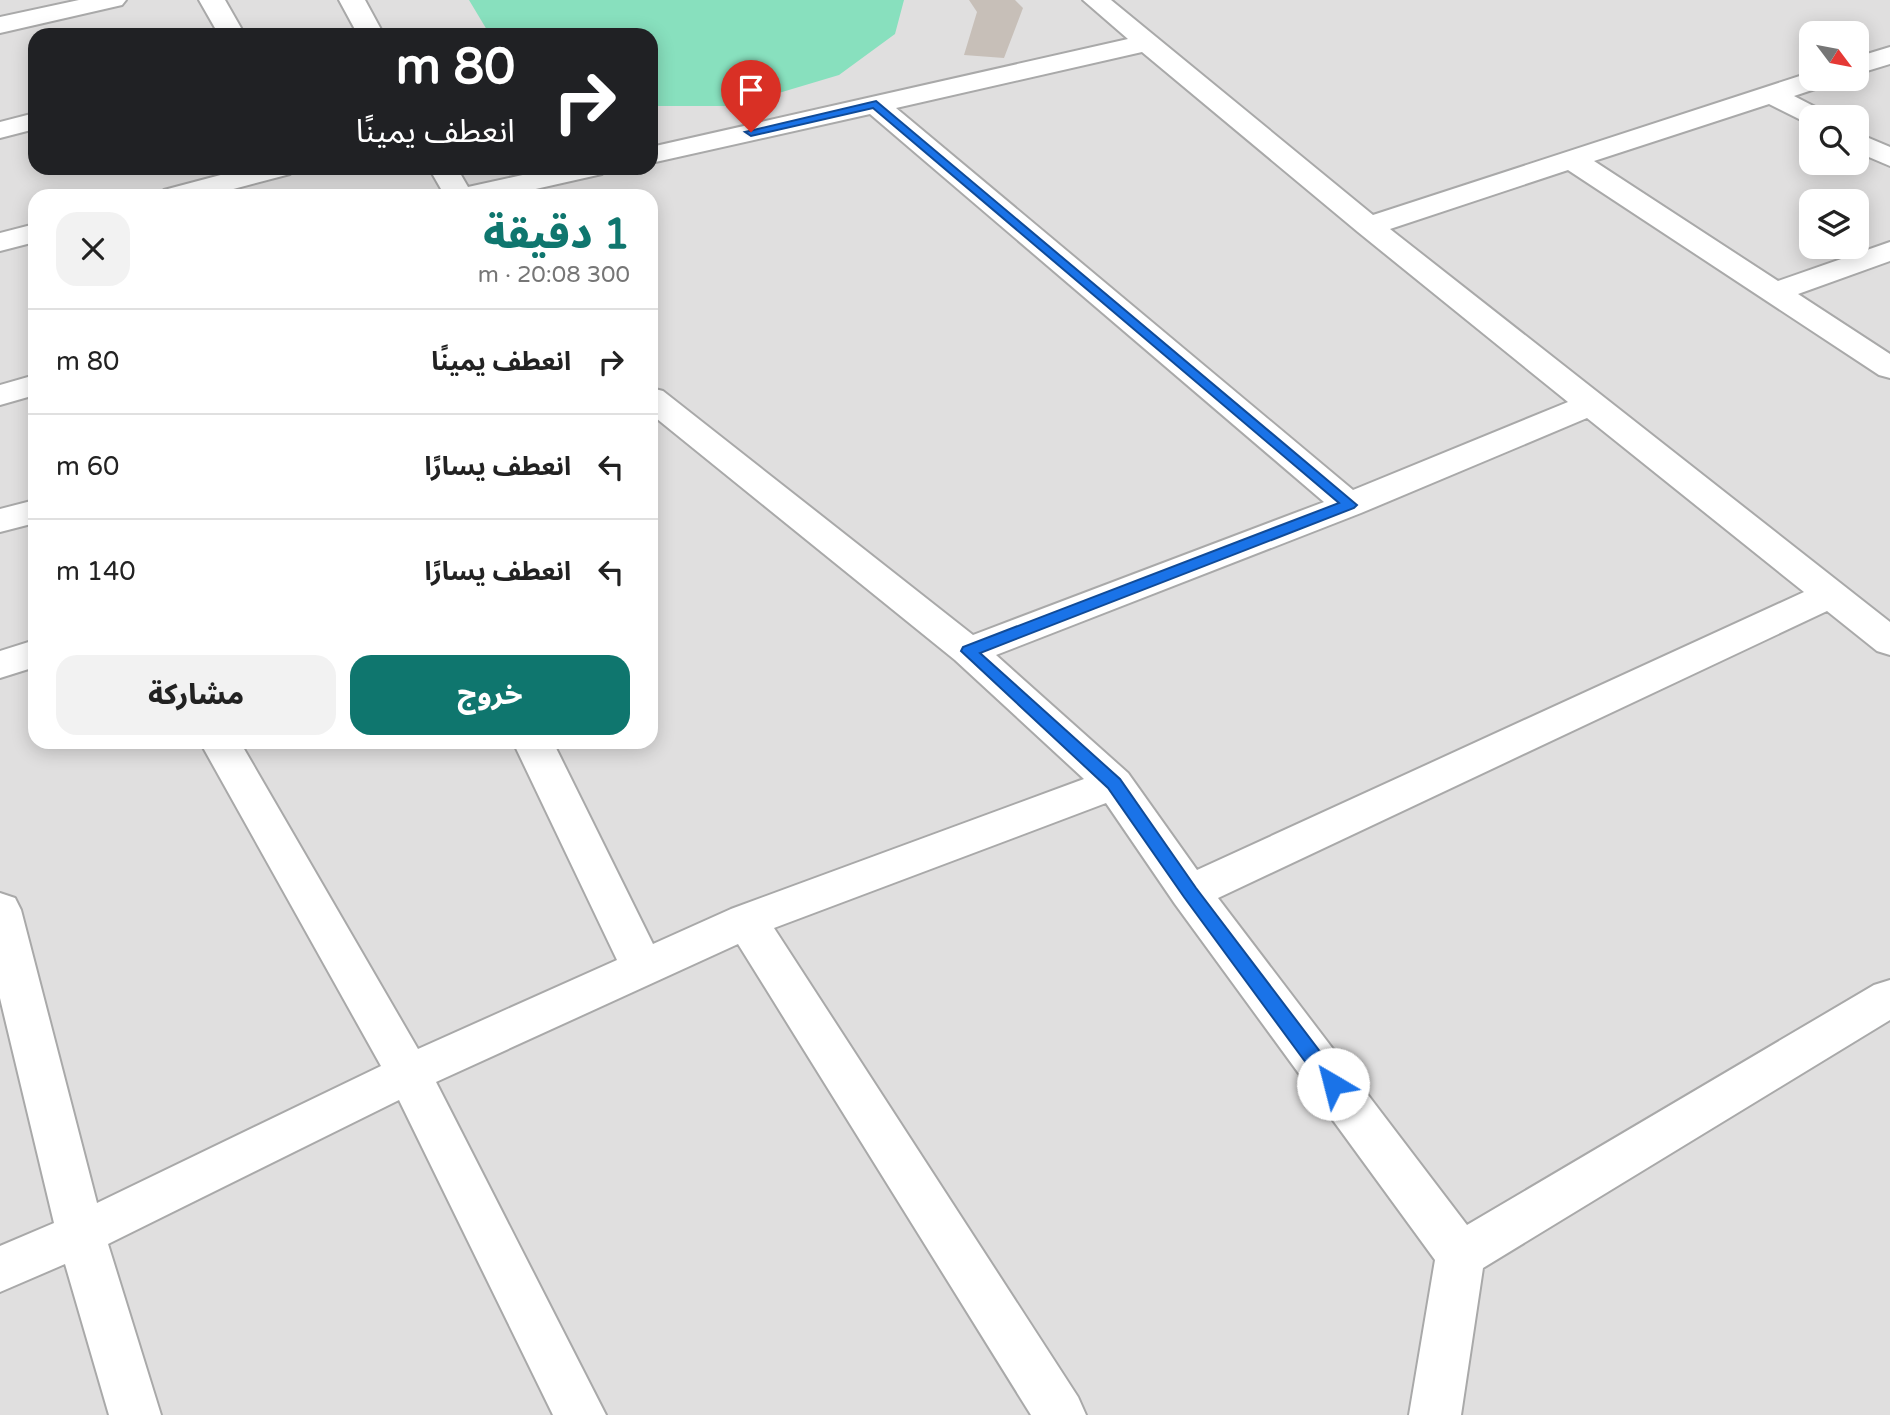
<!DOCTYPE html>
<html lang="ar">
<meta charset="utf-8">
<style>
:root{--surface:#fff;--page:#f2f2f2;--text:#222;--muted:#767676;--line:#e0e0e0;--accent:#0f766e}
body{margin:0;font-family:"Varela Round","Noto Sans Arabic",sans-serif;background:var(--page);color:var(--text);direction:rtl;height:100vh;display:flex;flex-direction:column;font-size:26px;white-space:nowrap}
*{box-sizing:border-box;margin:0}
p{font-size:23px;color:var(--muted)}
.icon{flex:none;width:38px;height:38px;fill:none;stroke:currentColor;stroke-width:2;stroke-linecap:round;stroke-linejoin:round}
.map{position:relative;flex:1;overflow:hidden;direction:ltr}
.sheet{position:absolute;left:28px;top:189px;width:630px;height:560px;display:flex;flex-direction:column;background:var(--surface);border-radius:21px;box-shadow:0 4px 18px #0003;direction:rtl}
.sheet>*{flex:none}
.guide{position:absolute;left:28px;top:28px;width:630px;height:147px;border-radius:21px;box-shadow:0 4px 18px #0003;direction:rtl;background:#202124;color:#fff;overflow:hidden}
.needle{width:46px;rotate:122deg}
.controls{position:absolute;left:1799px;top:21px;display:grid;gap:14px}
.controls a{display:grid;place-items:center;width:70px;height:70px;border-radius:14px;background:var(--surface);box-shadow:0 4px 18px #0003;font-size:35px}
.pin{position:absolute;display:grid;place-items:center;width:60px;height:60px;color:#fff;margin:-72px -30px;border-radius:50% 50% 50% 0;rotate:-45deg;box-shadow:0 0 7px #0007}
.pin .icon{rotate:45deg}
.me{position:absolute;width:77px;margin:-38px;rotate:323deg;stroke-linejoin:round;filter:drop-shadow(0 0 5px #0008)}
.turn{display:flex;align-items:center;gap:24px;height:147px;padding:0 28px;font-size:32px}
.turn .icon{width:91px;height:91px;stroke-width:2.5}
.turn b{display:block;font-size:49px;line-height:60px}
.round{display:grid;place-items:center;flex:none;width:74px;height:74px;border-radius:21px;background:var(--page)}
.headline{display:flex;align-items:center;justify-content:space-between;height:119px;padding:0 28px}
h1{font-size:42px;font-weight:800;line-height:52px;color:var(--accent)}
.action{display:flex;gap:14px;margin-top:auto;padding:14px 28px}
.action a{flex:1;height:80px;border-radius:21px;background:var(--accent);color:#fff;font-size:28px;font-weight:800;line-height:80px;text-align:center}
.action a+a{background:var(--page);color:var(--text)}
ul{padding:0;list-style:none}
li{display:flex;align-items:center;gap:21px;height:105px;padding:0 28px;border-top:2px solid var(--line)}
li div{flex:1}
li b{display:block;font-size:26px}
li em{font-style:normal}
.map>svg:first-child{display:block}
.residential{fill:#e0dfdf;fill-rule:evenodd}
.pitch{fill:#88e0be}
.building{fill:#c7bfb8}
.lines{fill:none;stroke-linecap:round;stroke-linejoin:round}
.street-casing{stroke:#a9a9a9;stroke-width:4}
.street{fill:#fff;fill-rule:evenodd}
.route{fill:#1a73e8;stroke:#114b97;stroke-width:2}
</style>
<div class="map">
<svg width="1890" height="1415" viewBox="0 0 1890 1415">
<rect width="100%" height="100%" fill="#f2efe9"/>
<path class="residential" d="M0,0H1890V1415H0ZM1811,33H1857V79H1811ZM35,35H651V168H35ZM1811,117H1857V163H1811ZM35,196H651V742H35ZM1811,201H1857V247H1811Z"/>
<path class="pitch" d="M469,0H904L895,34L839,75L735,106H651V35H490Z"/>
<path class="building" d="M969,0H1015L1023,8L1004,58L964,55L977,12Z"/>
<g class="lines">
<defs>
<path id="street" d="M79,0H126L122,5L0,33V17Z
M199,0H225L245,35H219Z
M339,0H365L384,35H358Z
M1083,0H1111L1373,215L1809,73H1811V79H1831L1827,85L1794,96L1823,111L1827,117H1811V125L1769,104L1594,161L1778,281L1890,242V261L1798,294L1890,354V378L1879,375L1568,170L1390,229L1890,622V655L1877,651L1827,611L1218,898L1467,1225L1874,985L1890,980V1020L1483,1268L1461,1415H1409L1435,1260L1175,904L1106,803L774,928L1078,1397L1086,1415H1031L738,944L436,1082L606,1415H553L399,1100L108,1244L161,1415H109L65,1264L0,1292V1246L54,1223L0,998V893L15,898L21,910L97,1203L381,1066L200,742H240L418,1049L617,960L513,742H553L653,944L731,909L1084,779L955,660L651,414V388L663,391L973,635L1324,502L870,114L651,163V147L1128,39ZM1142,52L1358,232L1568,402L1353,490L896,108ZM1587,418L1804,592L1197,870L1128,773L996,655L1361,513Z
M1890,47V64L1857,74V57Z
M35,113V129L0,138V122Z
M1857,133L1890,147V166L1857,152Z
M247,168H294L290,174L207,196H160L164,190Z
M429,168H457L468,187L554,168H606L602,174L505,196H445Z
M35,224V242L0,251V233Z
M35,375V395L0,405V385Z
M35,500V523L0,532V509Z
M35,640V667L0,678V651Z"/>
</defs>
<use href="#street" class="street-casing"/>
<use href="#street" class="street"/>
</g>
<path class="route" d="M876,101L1357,505L1354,508L980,653L1120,779L1196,888L1340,1078L1342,1084L1340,1090L1333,1092L1326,1090L1184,897L1108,788L961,651L963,647L1339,503L873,108L751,136L745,132Z"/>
</svg>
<div class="controls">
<a><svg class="needle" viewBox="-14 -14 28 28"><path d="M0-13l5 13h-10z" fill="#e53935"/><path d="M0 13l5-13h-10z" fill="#767676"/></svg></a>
<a><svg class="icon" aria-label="search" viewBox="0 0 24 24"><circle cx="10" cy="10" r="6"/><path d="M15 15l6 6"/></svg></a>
<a><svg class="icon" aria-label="layers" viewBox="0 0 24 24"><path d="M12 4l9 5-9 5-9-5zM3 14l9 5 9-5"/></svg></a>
</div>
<div class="pin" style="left:751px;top:132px;background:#d93025"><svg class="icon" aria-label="arrive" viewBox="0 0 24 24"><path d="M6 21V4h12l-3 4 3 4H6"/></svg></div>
<svg class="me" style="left:1333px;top:1084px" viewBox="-20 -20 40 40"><circle r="19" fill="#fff"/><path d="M0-13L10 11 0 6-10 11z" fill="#1a73e8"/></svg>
<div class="guide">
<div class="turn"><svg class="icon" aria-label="right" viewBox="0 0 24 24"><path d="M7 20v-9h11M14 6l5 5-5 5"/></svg><div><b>80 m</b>انعطف يمينًا</div></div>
</div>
<section class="sheet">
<div class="headline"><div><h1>1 دقيقة</h1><p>300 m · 20:08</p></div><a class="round"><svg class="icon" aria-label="close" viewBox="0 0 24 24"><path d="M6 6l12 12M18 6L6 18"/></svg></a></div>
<ul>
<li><svg class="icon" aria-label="right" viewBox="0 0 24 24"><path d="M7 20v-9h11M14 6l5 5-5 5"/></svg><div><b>انعطف يمينًا</b></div><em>80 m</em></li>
<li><svg class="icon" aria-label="left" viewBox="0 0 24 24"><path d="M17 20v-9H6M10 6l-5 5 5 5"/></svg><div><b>انعطف يسارًا</b></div><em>60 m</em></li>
<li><svg class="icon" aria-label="left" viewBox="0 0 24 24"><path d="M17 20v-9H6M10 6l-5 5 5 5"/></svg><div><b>انعطف يسارًا</b></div><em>140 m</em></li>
</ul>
<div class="action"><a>خروج</a><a>مشاركة</a></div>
</section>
</div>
